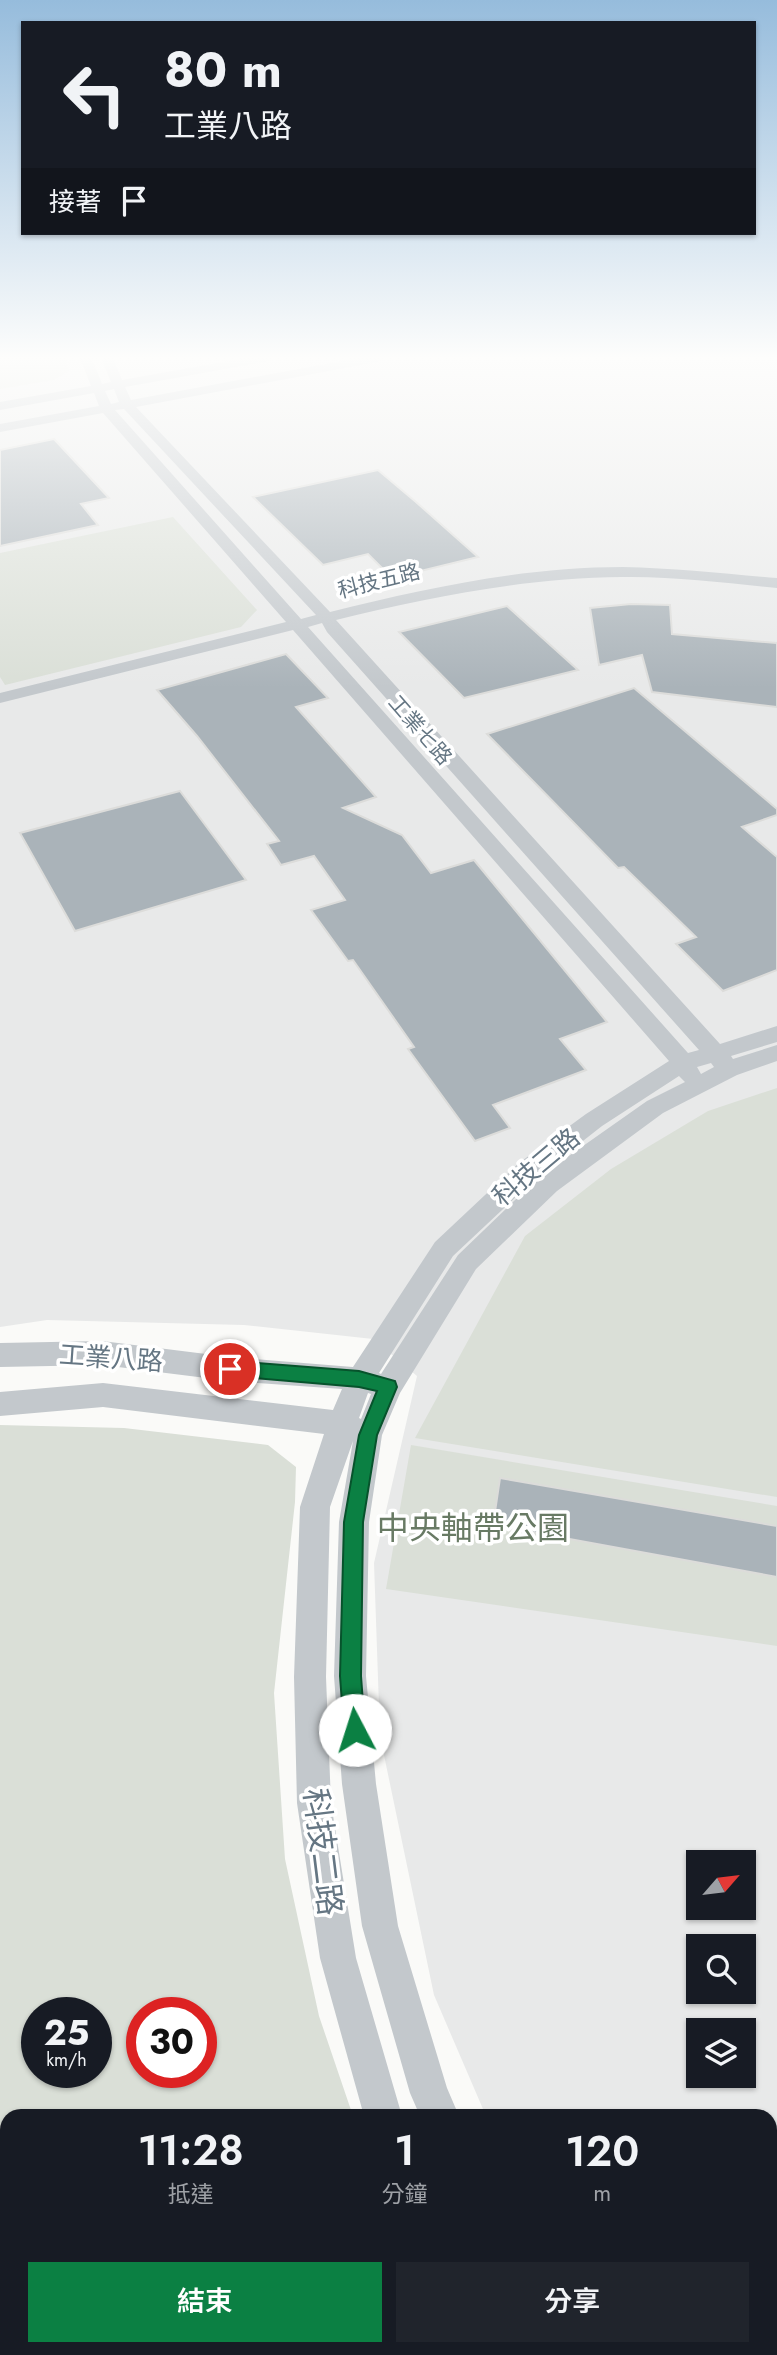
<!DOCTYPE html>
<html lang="zh-TW">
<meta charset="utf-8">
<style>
:root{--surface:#171b24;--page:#20242c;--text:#f1f3f6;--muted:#9ea1a6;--accent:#0b8043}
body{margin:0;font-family:Jost,"Noto Sans TC",sans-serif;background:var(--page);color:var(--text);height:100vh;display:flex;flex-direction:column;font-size:26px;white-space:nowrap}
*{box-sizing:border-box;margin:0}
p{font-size:23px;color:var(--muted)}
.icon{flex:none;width:38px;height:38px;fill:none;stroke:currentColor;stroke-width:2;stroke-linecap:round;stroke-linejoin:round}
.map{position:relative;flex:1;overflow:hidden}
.details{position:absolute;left:0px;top:2109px;width:777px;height:247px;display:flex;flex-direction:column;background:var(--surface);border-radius:21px 21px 0 0;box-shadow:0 2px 5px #0004}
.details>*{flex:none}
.hud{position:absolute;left:21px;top:21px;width:735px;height:214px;border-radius:0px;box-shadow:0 2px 5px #0004;background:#171b24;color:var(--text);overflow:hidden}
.needle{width:46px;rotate:62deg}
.tools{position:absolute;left:686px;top:1850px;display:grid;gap:14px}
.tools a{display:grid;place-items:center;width:70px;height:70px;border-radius:0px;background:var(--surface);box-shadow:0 2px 5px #0004;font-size:35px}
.speed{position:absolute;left:21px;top:1997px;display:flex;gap:14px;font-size:35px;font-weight:700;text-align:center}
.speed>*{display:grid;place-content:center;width:91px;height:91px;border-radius:50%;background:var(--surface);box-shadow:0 2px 5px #0004;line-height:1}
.speed small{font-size:18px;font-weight:400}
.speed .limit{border:10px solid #d22;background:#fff;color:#111}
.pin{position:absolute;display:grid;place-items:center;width:60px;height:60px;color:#fff;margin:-30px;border:4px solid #fff;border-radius:50%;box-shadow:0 2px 7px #0007}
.me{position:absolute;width:77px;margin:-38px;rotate:355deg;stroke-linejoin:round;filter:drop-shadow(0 0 5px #0008)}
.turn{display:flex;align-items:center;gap:24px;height:147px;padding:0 28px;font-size:32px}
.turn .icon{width:91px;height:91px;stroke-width:2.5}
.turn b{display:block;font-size:49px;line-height:60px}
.then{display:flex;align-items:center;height:66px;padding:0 28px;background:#0003;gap:14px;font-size:26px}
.eta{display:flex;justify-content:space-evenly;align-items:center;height:119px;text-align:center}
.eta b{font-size:42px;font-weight:600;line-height:49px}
.button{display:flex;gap:14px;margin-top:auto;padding:14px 28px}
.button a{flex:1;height:80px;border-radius:0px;background:var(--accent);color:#fff;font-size:28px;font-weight:600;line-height:80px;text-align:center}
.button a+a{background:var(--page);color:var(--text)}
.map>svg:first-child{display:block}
.built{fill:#e8e9e9;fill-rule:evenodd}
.green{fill:#dadfd7;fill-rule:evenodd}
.building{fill:#aab3b9;stroke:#dcdcda;stroke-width:2}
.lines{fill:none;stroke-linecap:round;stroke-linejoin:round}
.minor{fill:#c3c8cc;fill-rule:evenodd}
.route{fill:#0b8043;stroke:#07532c;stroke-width:2}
.labels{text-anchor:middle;stroke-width:7;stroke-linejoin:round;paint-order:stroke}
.far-street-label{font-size:21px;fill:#657683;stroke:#fff}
.street-label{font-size:26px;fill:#657683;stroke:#fff}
.near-park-label{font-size:32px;fill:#687a64;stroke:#fff}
.near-street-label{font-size:32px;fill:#657683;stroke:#fff}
</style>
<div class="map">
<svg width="777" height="2355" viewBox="0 0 777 2355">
<rect width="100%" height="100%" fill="#fafaf8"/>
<path class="built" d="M0,358H777V2355H612L607,2349L770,2348V2116H486L434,1995L380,1736L374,1563L417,1376L373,1339L244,1325L47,1320L0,1327ZM698,1862H744V1908H698ZM698,1946H744V1992H698ZM698,2030H744V2076H698Z"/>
<path class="green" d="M0,358H65L69,371L54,380L0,389Z
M173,517L257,610L241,627L5,685L0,677V553Z
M777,1088V1497L415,1438L525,1236L611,1169L708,1111Z
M0,1425L124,1428L268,1445L296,1467L295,1502L274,1693L285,1859L319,2016L353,2116H7V2348H297L299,2355H0ZM96,2012V2072H37V2012ZM142,2012H201V2072H142Z
M411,1445L777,1506V1646L386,1589Z
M453,2348L456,2355H303L300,2349Z"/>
<path class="building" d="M54,439L109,498L81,504L98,525L0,546V450Z
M378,470L416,502L478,557L392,578L368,554L323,565L253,497Z
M631,604L670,605L672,634L777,643V707L652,692L642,655L599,665L590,608Z
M507,606L578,670L464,698L399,632Z
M286,654L328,698L296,707L376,797L343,808L402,835L431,873L474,860L607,1022L560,1039L586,1070L493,1105L510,1128L475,1141L408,1049L414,1047L353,960L348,961L311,910L345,900L314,856L281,865L267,844L279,841L197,736L157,690Z
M634,688L777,809V815L742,827L777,857V970L723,991L676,944L696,937L624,867L618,868L487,734Z
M180,791L246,880L75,931L20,833Z
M500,1478L777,1526V1577L493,1525Z"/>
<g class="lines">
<path class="minor" d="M80,358H92L102,384L111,382L101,358H113L122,380L245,358H271L265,362L125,387L131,400L358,358H383L377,362L136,407L330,612C426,588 524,567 623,567C675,568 726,574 777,578V588C726,583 673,576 622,577C525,578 429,597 336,620L720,1044L777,1026V1042L731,1056L733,1059L777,1045V1061L737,1075L663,1113L557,1191L476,1269L400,1393L382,1435L369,1522L366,1676L376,1784L398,1926L447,2088L459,2116H420L410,2093L362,1926L342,1784L334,1676L339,1522L353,1441L330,1507L326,1677L331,1803L356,1958L402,2116H364L320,1958L297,1803L294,1677L300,1507L324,1434L103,1407L0,1416V1392L103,1383L333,1410L342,1389L230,1381L102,1365L0,1367V1343L102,1341L230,1357L353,1367L435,1242L519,1163L586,1114L669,1061L293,630L0,703V693L286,622L103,413L0,432V424L99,406L94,393L0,410V402L91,386ZM114,389L119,402L111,404L105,391ZM124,409L316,615L301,619L115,410ZM322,623L327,632L699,1050L688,1053L308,627ZM711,1063L714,1067L701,1074L697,1067ZM679,1076L685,1082L647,1101L539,1177L458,1255L381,1374L379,1373L453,1256L537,1177L602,1126ZM368,1393L371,1394L361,1419L359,1418Z
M466,2348H509L512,2355H469Z
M533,2348H576L579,2355H536Z"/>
</g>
<linearGradient id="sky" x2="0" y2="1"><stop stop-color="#96bcdc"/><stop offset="0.52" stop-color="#fdfdfc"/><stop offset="1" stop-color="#fdfdfc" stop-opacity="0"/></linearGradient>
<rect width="777" height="688" fill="url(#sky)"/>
<path class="route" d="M230,1361L359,1371L395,1381L397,1387L377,1435L363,1522L361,1676L365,1730L362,1738L355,1741L347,1738L344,1730L340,1676L344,1522L359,1435L377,1391L359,1387L230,1376L223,1374L221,1369L223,1363Z"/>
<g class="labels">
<g class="far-street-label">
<text transform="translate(379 581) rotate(-14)" y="7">科技五路</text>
<text transform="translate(420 730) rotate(49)" y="7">工業七路</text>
</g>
<g class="street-label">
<text transform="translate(536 1167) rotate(-40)" y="9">科技三路</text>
<text transform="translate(111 1358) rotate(4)" y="9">工業八路</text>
</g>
<g class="near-park-label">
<text x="473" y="1539">中央軸帶公園</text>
</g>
<g class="near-street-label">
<text transform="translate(323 1852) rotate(83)" y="11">科技二路</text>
</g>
</g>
</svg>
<div class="tools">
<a><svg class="needle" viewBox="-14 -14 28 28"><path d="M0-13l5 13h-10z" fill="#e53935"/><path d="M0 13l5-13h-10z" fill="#9ea1a6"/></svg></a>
<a><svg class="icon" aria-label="search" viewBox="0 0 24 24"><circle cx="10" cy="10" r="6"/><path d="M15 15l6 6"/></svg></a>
<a><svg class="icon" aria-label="layers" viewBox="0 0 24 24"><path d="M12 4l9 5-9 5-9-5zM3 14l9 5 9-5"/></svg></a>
</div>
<div class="speed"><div>25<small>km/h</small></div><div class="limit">30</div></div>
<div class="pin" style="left:230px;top:1369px;background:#d93025"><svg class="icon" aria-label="arrive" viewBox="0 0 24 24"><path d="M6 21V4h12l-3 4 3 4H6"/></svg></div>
<svg class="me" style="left:355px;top:1730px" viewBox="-20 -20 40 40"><circle r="19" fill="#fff"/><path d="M0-13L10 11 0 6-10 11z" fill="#0b8043"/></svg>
<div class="hud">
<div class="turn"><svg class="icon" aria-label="left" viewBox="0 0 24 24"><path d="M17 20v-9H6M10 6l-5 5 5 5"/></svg><div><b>80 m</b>工業八路</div></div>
<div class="then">接著<svg class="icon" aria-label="arrive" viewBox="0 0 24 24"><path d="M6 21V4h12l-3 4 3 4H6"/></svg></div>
</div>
<section class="details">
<div class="eta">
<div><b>11:28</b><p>抵達</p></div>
<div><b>1</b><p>分鐘</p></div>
<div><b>120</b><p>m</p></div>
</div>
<div class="button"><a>結束</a><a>分享</a></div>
</section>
</div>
